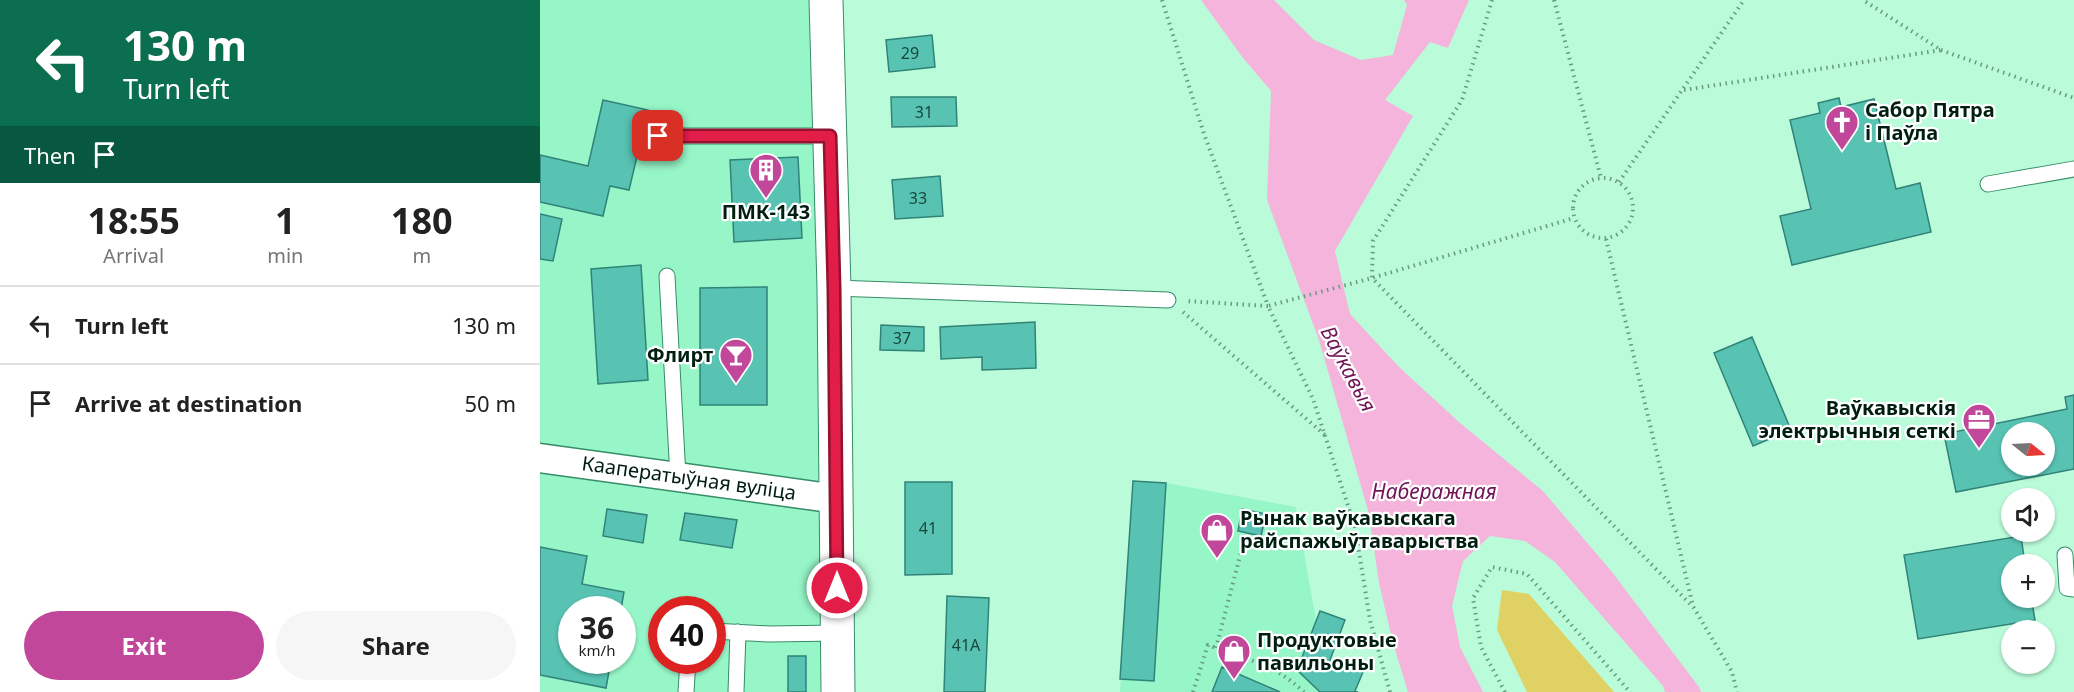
<!DOCTYPE html>
<meta charset="utf-8">
<style>
:root{--surface:#fff;--page:#f6f6f6;--text:#222;--muted:#767676;--line:#e0e0e0;--accent:#c1479b}
body{margin:0;font-family:"Noto Sans",sans-serif;background:var(--page);color:var(--text);height:100vh;display:flex;flex-direction:column;font-size:22px;white-space:nowrap}
*{box-sizing:border-box;margin:0}
p{font-size:20px;color:var(--muted)}
.icon{flex:none;width:33px;height:33px;fill:none;stroke:currentColor;stroke-width:2;stroke-linecap:round;stroke-linejoin:round}
.map{position:relative;flex:1;overflow:hidden}
.sheet{display:flex;flex-direction:column;background:var(--surface);width:540px}
.sheet>*{flex:none}
.guide{background:#0b6e4f;color:#fff;overflow:hidden}
.needle{width:39px;rotate:108deg}
.controls{position:absolute;left:1461px;top:422px;display:grid;gap:12px}
.controls a{display:grid;place-items:center;width:54px;height:54px;border-radius:50%;background:var(--surface);box-shadow:0 2px 4px #0004;font-size:30px}
.speed{position:absolute;left:18px;top:596px;display:flex;gap:12px;font-size:30px;font-weight:700;text-align:center}
.speed>*{display:grid;place-content:center;width:78px;height:78px;border-radius:50%;background:var(--surface);box-shadow:0 2px 4px #0004;line-height:1}
.speed small{font-size:15px;font-weight:400}
.speed .limit{border:9px solid #d22;background:#fff;color:#111}
.pin{position:absolute;display:grid;place-items:center;width:51px;height:51px;color:#fff;margin:-26px;border-radius:12px;box-shadow:0 3px 9px #0006}
.me{position:absolute;width:66px;margin:-33px;rotate:0deg;stroke-linejoin:round;filter:drop-shadow(0 0 4px #0008)}
.turn{display:flex;align-items:center;gap:21px;height:126px;padding:0 24px;font-size:27px}
.turn .icon{width:78px;height:78px;stroke-width:2.5}
.turn b{display:block;font-size:42px;line-height:51px}
.then{display:flex;align-items:center;height:57px;padding:0 24px;background:#0003;gap:12px;font-size:22px}
.eta{display:flex;justify-content:space-evenly;align-items:center;height:102px;text-align:center}
.eta b{font-size:36px;font-weight:700;line-height:42px}
.button{display:flex;gap:12px;margin-top:auto;padding:12px 24px}
.button a{flex:1;height:69px;border-radius:36px;background:var(--accent);color:#fff;font-size:24px;font-weight:700;line-height:69px;text-align:center}
.button a+a{background:var(--page);color:var(--text)}
ul{padding:0;list-style:none}
li{display:flex;align-items:center;gap:18px;height:78px;padding:0 24px;border-top:2px solid var(--line)}
li div{flex:1}
li b{display:block;font-size:22px}
li em{font-style:normal}
main{display:flex;flex:1;min-height:0}
.map>svg:first-child{display:block}
.built{fill:#97f6c8;fill-rule:evenodd}
.green{fill:#dfd164}
.water{fill:#f4b4db}
.building{fill:#58c3b3;stroke:#318377;stroke-width:1.5;fill-rule:evenodd}
.lines{fill:none;stroke-linecap:round;stroke-linejoin:round}
.lane-casing{stroke:#358c67;stroke-width:17}
.street-casing{stroke:#358c67;stroke-width:31}
.secondary-casing{stroke:#358c67;stroke-width:35}
.path{stroke:#689b82;stroke-width:4;stroke-dasharray:1.5 4.5;stroke-linecap:butt}
.lane{stroke:#fff;stroke-width:15}
.street{stroke:#fff;stroke-width:28}
.secondary{stroke:#fff;stroke-width:33}
.route-casing{stroke:#92132f;stroke-width:15}
.route{stroke:#e11d48;stroke-width:10}
.labels{text-anchor:middle;stroke-width:4.5;stroke-linejoin:round;paint-order:stroke}
.number-label{font-size:16px;fill:#16483a}
.poi-label{font-size:20px;font-weight:bold;fill:#001f11;stroke:#fff;text-anchor:start}
.street-label{font-size:20px;fill:#001f11;stroke:#fff}
.water-label{font-size:21px;font-style:italic;fill:#701456;stroke:#fff}
</style>
<main>
<section class="sheet">
<div class="guide">
<div class="turn"><svg class="icon" aria-label="left" viewBox="0 0 24 24"><path d="M17 20v-9H6M10 6l-5 5 5 5"/></svg><div><b>130 m</b>Turn left</div></div>
<div class="then">Then<svg class="icon" aria-label="arrive" viewBox="0 0 24 24"><path d="M6 21V4h12l-3 4 3 4H6"/></svg></div>
</div>
<div class="eta">
<div><b>18:55</b><p>Arrival</p></div>
<div><b>1</b><p>min</p></div>
<div><b>180</b><p>m</p></div>
</div>
<ul>
<li><svg class="icon" aria-label="left" viewBox="0 0 24 24"><path d="M17 20v-9H6M10 6l-5 5 5 5"/></svg><div><b>Turn left</b></div><em>130 m</em></li>
<li><svg class="icon" aria-label="arrive" viewBox="0 0 24 24"><path d="M6 21V4h12l-3 4 3 4H6"/></svg><div><b>Arrive at destination</b></div><em>50 m</em></li>
</ul>
<div class="button"><a>Exit</a><a>Share</a></div>
</section>
<div class="map">
<svg width="1534" height="692" viewBox="0 0 1534 692">
<rect width="100%" height="100%" fill="#bafcda"/>
<path class="built" d="M0,0H271L282,508L280,692H0ZM32,609H82V660H32ZM122,609H172V660H122Z
M593,481L626,483L756,507L776,620L780,611L805,620L791,660L823,672L815,691L818,692H580Z"/>
<path class="green" d="M962,590L989,594L1074,692H987L957,630Z"/>
<path class="water" d="M661,0H734L774,40L821,60L853,55L867,5L864,0H929L908,48L890,42L845,100L873,116L795,251L810,314L859,367L920,423L1003,491L1072,572L1159,687L1161,692H1125L1123,686L1015,562L985,541L950,536L923,561L912,606L920,647L943,692H868L853,643L839,583L829,514L779,340L727,200L731,91L703,58Z"/>
<path class="building" d="M392,35L395,67L349,72L346,40Z
M351,97H416L417,126L352,127Z
M1299,98L1301,107L1334,99L1356,189L1380,183L1391,232L1252,265L1240,216L1271,209L1250,120L1280,113L1278,103Z
M63,100L108,110L89,190L70,186L63,216L0,202V155L48,166Z
M258,157L262,238L194,242L190,160Z
M400,176L403,216L355,219L352,180Z
M0,214L22,219L13,261L0,259Z
M101,265L108,380L58,384L51,269Z
M227,287V405H160V288Z
M495,322L496,368L442,370V357L401,359L400,327Z
M341,325L384,327V351L340,350Z
M1212,337L1251,430L1213,446L1174,353Z
M1534,395V469L1416,492L1404,434L1527,409L1525,397ZM1472,432H1504V465H1472Z
M593,481L626,483L614,681L580,679Z
M365,482H412V574L365,575Z
M67,509L107,515L103,543L63,536Z
M702,509L726,514L721,536L698,531Z
M145,513L197,520L192,548L140,540Z
M1481,536L1485,564H1472V597H1491L1495,620L1378,639L1364,555Z
M0,547L47,556L42,584L84,592L81,609H32V660H71L66,688L0,675Z
M407,596L449,598L445,692H404Z
M780,611L805,620L790,660L823,672L815,691L818,692H780L757,670Z
M248,656H266V692H248Z
M682,667L740,692H672Z"/>
<g class="lines">
<defs>
<path id="lane" d="M118,136H290
M1448,184L1534,169
M127,276L138,477
M294,288L628,300
M1525,555L1527,588L1534,589
M172,631L229,634L298,633
M146,692L148,660
M196,692L198,632"/>
<path id="street" d="M0,458L297,499"/>
<path id="secondary" d="M286,0L294,288L298,692"/>
</defs>
<use href="#lane" class="lane-casing"/>
<use href="#street" class="street-casing"/>
<use href="#secondary" class="secondary-casing"/>
<path class="path" d="M622,0L664,134L728,306L646,301
M952,0L922,100L833,241L832,278L1154,608L1192,672L1197,692
M1014,0L1061,178
M1401,50L1534,98
M1144,90L1401,50L1323,0
M1033 208a30 30 0 1 1 60 0a30 30 0 1 1-60 0Z
M1079,182L1204,0
M1066,239L1153,606
M643,312L785,435
M676,648L706,533
M653,692L668,645C706,660 732,662 764,692
M850,692L830,620L815,527L773,399L728,306L832,278L1034,218
M965,692L941,647L933,598L952,567L987,574L1090,692"/>
<use href="#lane" class="lane"/>
<use href="#street" class="street"/>
<use href="#secondary" class="secondary"/>
</g>
<g class="lines">
<defs>
<path id="route" d="M118,136H290L294,288L297,588"/>
</defs>
<use href="#route" class="route-casing"/>
<use href="#route" class="route"/>
</g>
<defs>
<symbol id="church-pin" viewBox="-11 -11 22 30"><path d="M0 17L-7.5 6A9.5 9.5 0 1 1 7.5 6Z" fill="#c1479b" stroke="#fff"/><path d="M-1.2-6h2.4v3.5h3.3v2.4h-3.3V6h-2.4V-.1h-3.3v-2.4h3.3Z" fill="#fff"/></symbol>
<symbol id="building-pin" viewBox="-11 -11 22 30"><path d="M0 17L-7.5 6A9.5 9.5 0 1 1 7.5 6Z" fill="#c1479b" stroke="#fff"/><path d="M-4-6H4V6H1V3H-1V6H-4ZM-2.5-4.3h1.7v1.8h-1.7ZM.8-4.3h1.7v1.8H.8ZM-2.5-1h1.7V.8h-1.7ZM.8-1h1.7V.8H.8Z" fill="#fff"/></symbol>
<symbol id="bar-pin" viewBox="-11 -11 22 30"><path d="M0 17L-7.5 6A9.5 9.5 0 1 1 7.5 6Z" fill="#c1479b" stroke="#fff"/><path d="M-6-5H6L.8 .8V4.5H3.5V6h-7V4.5H-.8V.8Z" fill="#fff"/></symbol>
<symbol id="office-pin" viewBox="-11 -11 22 30"><path d="M0 17L-7.5 6A9.5 9.5 0 1 1 7.5 6Z" fill="#c1479b" stroke="#fff"/><path d="M-6-3h4V-5.5h4V-3h4V5H-6ZM-1-4.5V-3h2v-1.5ZM-6 0V1H6V0Z" fill="#fff"/></symbol>
<symbol id="shop-pin" viewBox="-11 -11 22 30"><path d="M0 17L-7.5 6A9.5 9.5 0 1 1 7.5 6Z" fill="#c1479b" stroke="#fff"/><path d="M-5-2.5h2.3a2.7 3.5 0 0 1 5.4 0H5L5.5 6h-11ZM-1.5-2.5h3a1.5 2.3 0 0 0-3 0Z" fill="#fff"/></symbol>
</defs>
<g fill-rule="evenodd">
<use href="#church-pin" x="1283" y="103" width="38" height="52"/>
<use href="#building-pin" x="207" y="151" width="38" height="52"/>
<use href="#bar-pin" x="177" y="336" width="38" height="52"/>
<use href="#office-pin" x="1420" y="401" width="38" height="52"/>
<use href="#shop-pin" x="658" y="511" width="38" height="52"/>
<use href="#shop-pin" x="675" y="632" width="38" height="52"/>
</g>
<g class="labels">
<g class="number-label">
<text x="370" y="59">29</text>
<text x="384" y="118">31</text>
<text x="378" y="204">33</text>
<text x="362" y="344">37</text>
<text x="388" y="534">41</text>
<text x="426" y="651">41А</text>
</g>
<g class="poi-label">
<text x="1325" y="117">Сабор Пятра<tspan x="1325" dy="23">і Паўла</tspan></text>
<text x="226" y="219" text-anchor="middle">ПМК-143</text>
<text x="173" y="362" text-anchor="end">Флирт</text>
<text x="1416" y="415" text-anchor="end">Ваўкавыскія<tspan x="1416" dy="23">электрычныя сеткі</tspan></text>
<text x="700" y="525">Рынак ваўкавыскага<tspan x="700" dy="23">райспажыўтаварыства</tspan></text>
<text x="717" y="647">Продуктовые<tspan x="717" dy="23">павильоны</tspan></text>
</g>
<g class="street-label">
<text transform="translate(149 478) rotate(8)" y="7">Кааператыўная вуліца</text>
</g>
<g class="water-label">
<text transform="translate(808 369) rotate(62)" y="7">Ваўкавыя</text>
<text x="894" y="499">Наберажная</text>
</g>
</g>
</svg>
<div class="controls">
<a><svg class="needle" viewBox="-14 -14 28 28"><path d="M0-13l5 13h-10z" fill="#e53935"/><path d="M0 13l5-13h-10z" fill="#767676"/></svg></a>
<a><svg class="icon" aria-label="sound" viewBox="0 0 24 24"><path d="M4 9h4l5-4v14l-5-4H4zM17 9q2 3 0 6"/></svg></a>
<a>+</a>
<a>−</a>
</div>
<div class="speed"><div>36<small>km/h</small></div><div class="limit">40</div></div>
<div class="pin" style="left:118px;top:136px;background:#d93025"><svg class="icon" aria-label="arrive" viewBox="0 0 24 24"><path d="M6 21V4h12l-3 4 3 4H6"/></svg></div>
<svg class="me" style="left:297px;top:588px" viewBox="-20 -20 40 40"><circle r="17" fill="#e11d48" stroke="#fff" stroke-width="3"/><path d="M0-11L8 9 0 5-8 9z" fill="#fff"/></svg>
</div>
</main>
